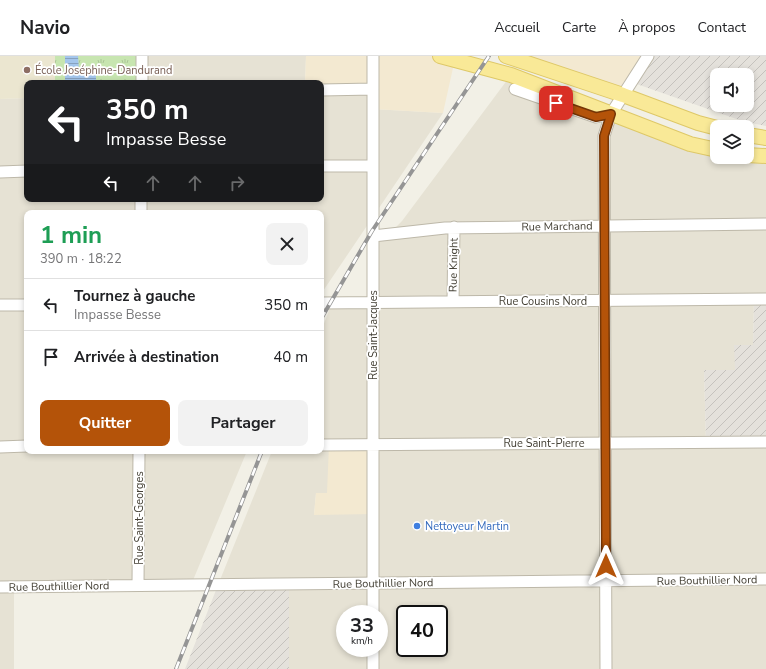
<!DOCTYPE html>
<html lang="fr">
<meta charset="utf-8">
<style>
:root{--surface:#fff;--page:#f2f2f2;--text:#202124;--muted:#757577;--line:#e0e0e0;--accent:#b45309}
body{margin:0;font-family:"Nunito Sans",sans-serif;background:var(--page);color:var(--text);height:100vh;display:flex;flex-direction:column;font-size:15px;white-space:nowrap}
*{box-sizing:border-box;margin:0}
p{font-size:13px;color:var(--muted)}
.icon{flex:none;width:22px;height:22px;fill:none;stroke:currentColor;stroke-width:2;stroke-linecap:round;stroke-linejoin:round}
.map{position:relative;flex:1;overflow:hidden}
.panel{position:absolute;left:24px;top:154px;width:300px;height:244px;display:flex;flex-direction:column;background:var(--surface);border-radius:8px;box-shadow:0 2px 6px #0003}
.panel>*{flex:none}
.banner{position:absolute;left:24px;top:24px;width:300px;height:122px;border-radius:8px;box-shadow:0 2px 6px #0003;background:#202124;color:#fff;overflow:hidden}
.tools{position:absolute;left:710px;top:12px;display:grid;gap:8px}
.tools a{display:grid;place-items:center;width:44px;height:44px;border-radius:8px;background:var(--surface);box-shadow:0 2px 6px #0003;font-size:20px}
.speed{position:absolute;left:336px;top:549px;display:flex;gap:8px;font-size:20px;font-weight:700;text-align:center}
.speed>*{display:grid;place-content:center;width:52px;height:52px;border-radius:50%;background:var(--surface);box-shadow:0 2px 6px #0003;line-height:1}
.speed small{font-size:10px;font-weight:400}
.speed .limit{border:2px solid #111;border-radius:6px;background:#fff;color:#111}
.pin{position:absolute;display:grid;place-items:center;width:34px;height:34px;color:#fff;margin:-17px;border-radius:8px;box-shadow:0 2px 6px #0006}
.me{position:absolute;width:44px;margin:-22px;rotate:0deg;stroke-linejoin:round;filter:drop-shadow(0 0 3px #0008)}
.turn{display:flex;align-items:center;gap:14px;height:84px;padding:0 16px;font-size:18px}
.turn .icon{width:52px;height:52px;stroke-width:2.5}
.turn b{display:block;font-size:28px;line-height:34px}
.lanes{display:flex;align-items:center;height:38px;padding:0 16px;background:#0003;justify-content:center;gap:20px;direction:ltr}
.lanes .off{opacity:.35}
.round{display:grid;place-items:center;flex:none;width:42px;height:42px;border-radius:8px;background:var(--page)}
.summary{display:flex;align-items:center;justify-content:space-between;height:68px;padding:0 16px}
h1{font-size:24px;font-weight:700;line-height:30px;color:#1e9e55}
.action{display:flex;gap:8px;margin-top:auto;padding:8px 16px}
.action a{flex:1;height:46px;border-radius:8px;background:var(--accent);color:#fff;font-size:16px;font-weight:700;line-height:46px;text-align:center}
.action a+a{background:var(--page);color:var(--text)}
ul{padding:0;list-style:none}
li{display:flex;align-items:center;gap:12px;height:52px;padding:0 16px;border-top:1px solid var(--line)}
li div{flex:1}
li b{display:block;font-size:15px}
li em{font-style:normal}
header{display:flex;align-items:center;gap:24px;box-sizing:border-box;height:56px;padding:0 20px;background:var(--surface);border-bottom:1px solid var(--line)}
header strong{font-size:19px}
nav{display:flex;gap:22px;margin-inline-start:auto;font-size:14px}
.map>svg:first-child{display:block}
.residential{fill:#e6e2d4;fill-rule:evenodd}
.commercial{fill:#f3e9d1}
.industrial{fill:url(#industrial-furrows);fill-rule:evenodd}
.education{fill:#ebe6d0}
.grass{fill:url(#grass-tufts)}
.water{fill:url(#water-rules)}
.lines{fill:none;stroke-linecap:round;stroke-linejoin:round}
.minor-casing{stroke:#bdb8a9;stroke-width:13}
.major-casing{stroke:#dec868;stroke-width:16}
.minor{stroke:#fff;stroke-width:11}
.major{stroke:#f9e997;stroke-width:14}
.rail-casing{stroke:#959595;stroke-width:4}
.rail{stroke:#fff;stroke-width:2.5;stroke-dasharray:8;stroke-linecap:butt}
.route-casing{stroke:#753606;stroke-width:10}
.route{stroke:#b45309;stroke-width:7}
.education-dot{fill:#8d6e63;stroke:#fff;stroke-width:1.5}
.shop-dot{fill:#3f7fe0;stroke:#fff;stroke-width:1.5}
.labels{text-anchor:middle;stroke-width:3.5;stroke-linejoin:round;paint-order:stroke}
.education-label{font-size:11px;fill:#785e54;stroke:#fff;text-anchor:start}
.street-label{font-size:11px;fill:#444035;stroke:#fff}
.shop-label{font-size:11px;fill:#366cbe;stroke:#fff;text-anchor:start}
</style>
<header>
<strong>Navio</strong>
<nav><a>Accueil</a><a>Carte</a><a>À propos</a><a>Contact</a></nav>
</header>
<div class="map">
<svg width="766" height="613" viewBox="0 0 766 613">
<defs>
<pattern id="industrial-furrows" width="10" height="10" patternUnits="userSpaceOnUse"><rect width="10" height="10" fill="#e4e1db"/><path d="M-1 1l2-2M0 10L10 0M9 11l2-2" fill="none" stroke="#c5c2bd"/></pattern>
<pattern id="grass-tufts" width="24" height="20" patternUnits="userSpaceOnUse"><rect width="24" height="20" fill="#c7e5b0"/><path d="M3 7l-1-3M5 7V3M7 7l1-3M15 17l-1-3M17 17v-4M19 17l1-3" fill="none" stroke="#acc698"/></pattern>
<pattern id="water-rules" width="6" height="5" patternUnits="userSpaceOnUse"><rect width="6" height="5" fill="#a4c6ec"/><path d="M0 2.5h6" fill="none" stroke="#87a2c0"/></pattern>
</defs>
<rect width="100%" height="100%" fill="#f2f0e6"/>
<path class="residential" d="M142,0H306L305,27H142Z
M511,19L717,94V101L766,100V243H754L753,289L735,314H704L706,386H766V613H289V528L218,529L272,395H321V275L332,247L373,246V180L389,178L402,165ZM316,437H327L314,459ZM345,558H379V592H345ZM405,558H439V592H405Z
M373,33V53L443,57L321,238V157H27V395H247L191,529L14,531V613H0V43L27,42V143H321V34Z"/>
<path class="commercial" d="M306,0H440L455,3L443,57L373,53L372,33L321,34V27H305Z
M506,0H648L623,39Z
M373,388V458L314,459L316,437H327L329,389Z"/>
<path class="industrial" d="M648,0H766V70L745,66L631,26ZM717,19H747V49H717Z
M754,243H766V386H706L704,314H735L734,289H753Z
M289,528V613H185L218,529Z"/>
<path class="education" d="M0,0H55V27H27V42L0,43Z"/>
<path class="grass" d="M55,0H142V27H55Z"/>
<path class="water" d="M65,0H78L79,13H96V27H65Z"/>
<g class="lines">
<defs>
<path id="minor" d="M373,0V558
M142,27V0
M515,33L596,61L611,58
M321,34L373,33
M321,110H373
M0,116L27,115
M141,157V143
M373,180L445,172L766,168
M453,246L454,171
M321,247L766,243
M0,249H27
M321,389L766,386
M0,391L27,390
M138,529L139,395
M0,531L766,523
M373,592V613
M606,613L604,80L611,58L648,0"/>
<path id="major" d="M440,0L511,19L690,88L717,94
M506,0L623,39L698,67L717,72
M747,79L766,82
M747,99L766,100"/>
</defs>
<use href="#minor" class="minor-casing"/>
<use href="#major" class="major-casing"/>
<use href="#minor" class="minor"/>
<use href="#major" class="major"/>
<defs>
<path id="rail" d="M321,263L372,175L489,0
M176,613L262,395"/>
</defs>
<use href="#rail" class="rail-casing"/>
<use href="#rail" class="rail"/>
</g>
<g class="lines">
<defs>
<path id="route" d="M556,47L596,61L611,58L604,80L606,510"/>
</defs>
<use href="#route" class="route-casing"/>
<use href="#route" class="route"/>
</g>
<circle class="education-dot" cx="27" cy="14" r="4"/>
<circle class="shop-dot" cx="417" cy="470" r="4"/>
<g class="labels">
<g class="education-label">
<text x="35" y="18">École Joséphine-Dandurand</text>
</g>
<g class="street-label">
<text transform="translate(557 170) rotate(-1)" y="4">Rue Marchand</text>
<text transform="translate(453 209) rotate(-89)" y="4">Rue Knight</text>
<text x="543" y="249">Rue Cousins Nord</text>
<text transform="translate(373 279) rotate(-90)" y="4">Rue Saint-Jacques</text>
<text x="544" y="391">Rue Saint-Pierre</text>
<text transform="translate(139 462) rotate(-90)" y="4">Rue Saint-Georges</text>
<text transform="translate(707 524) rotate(-1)" y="4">Rue Bouthillier Nord</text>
<text transform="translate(383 527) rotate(-1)" y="4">Rue Bouthillier Nord</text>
<text transform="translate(59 530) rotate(-1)" y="4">Rue Bouthillier Nord</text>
</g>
<g class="shop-label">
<text x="425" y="474">Nettoyeur Martin</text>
</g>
</g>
</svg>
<div class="tools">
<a><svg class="icon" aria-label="sound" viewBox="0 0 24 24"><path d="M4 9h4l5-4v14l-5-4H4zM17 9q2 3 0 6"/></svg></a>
<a><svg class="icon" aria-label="layers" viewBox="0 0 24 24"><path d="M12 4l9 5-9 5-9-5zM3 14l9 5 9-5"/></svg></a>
</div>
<div class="speed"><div>33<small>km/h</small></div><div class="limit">40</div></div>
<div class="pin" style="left:556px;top:47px;background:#d93025"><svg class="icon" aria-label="arrive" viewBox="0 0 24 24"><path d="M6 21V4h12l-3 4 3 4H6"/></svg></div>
<svg class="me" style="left:606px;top:510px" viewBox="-20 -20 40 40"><path d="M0-17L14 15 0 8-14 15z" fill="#b45309" stroke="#fff" stroke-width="4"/></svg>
<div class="banner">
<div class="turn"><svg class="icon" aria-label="left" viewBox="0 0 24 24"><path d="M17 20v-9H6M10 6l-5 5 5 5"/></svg><div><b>350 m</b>Impasse Besse</div></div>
<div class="lanes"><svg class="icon" aria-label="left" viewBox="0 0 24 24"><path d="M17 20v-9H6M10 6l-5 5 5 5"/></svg><svg class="icon off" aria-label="ahead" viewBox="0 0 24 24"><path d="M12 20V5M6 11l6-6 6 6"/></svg><svg class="icon off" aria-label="ahead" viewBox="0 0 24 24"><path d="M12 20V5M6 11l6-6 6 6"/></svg><svg class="icon off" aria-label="right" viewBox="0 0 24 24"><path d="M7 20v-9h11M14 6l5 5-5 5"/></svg></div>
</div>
<section class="panel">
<div class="summary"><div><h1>1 min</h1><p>390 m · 18:22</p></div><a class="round"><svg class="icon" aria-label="close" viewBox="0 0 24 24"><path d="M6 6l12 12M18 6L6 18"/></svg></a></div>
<ul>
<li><svg class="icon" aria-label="left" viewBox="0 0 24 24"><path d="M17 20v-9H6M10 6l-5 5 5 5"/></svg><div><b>Tournez à gauche</b><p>Impasse Besse</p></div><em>350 m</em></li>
<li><svg class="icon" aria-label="arrive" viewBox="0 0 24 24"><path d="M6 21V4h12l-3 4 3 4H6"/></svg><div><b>Arrivée à destination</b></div><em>40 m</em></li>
</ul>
<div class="action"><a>Quitter</a><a>Partager</a></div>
</section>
</div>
